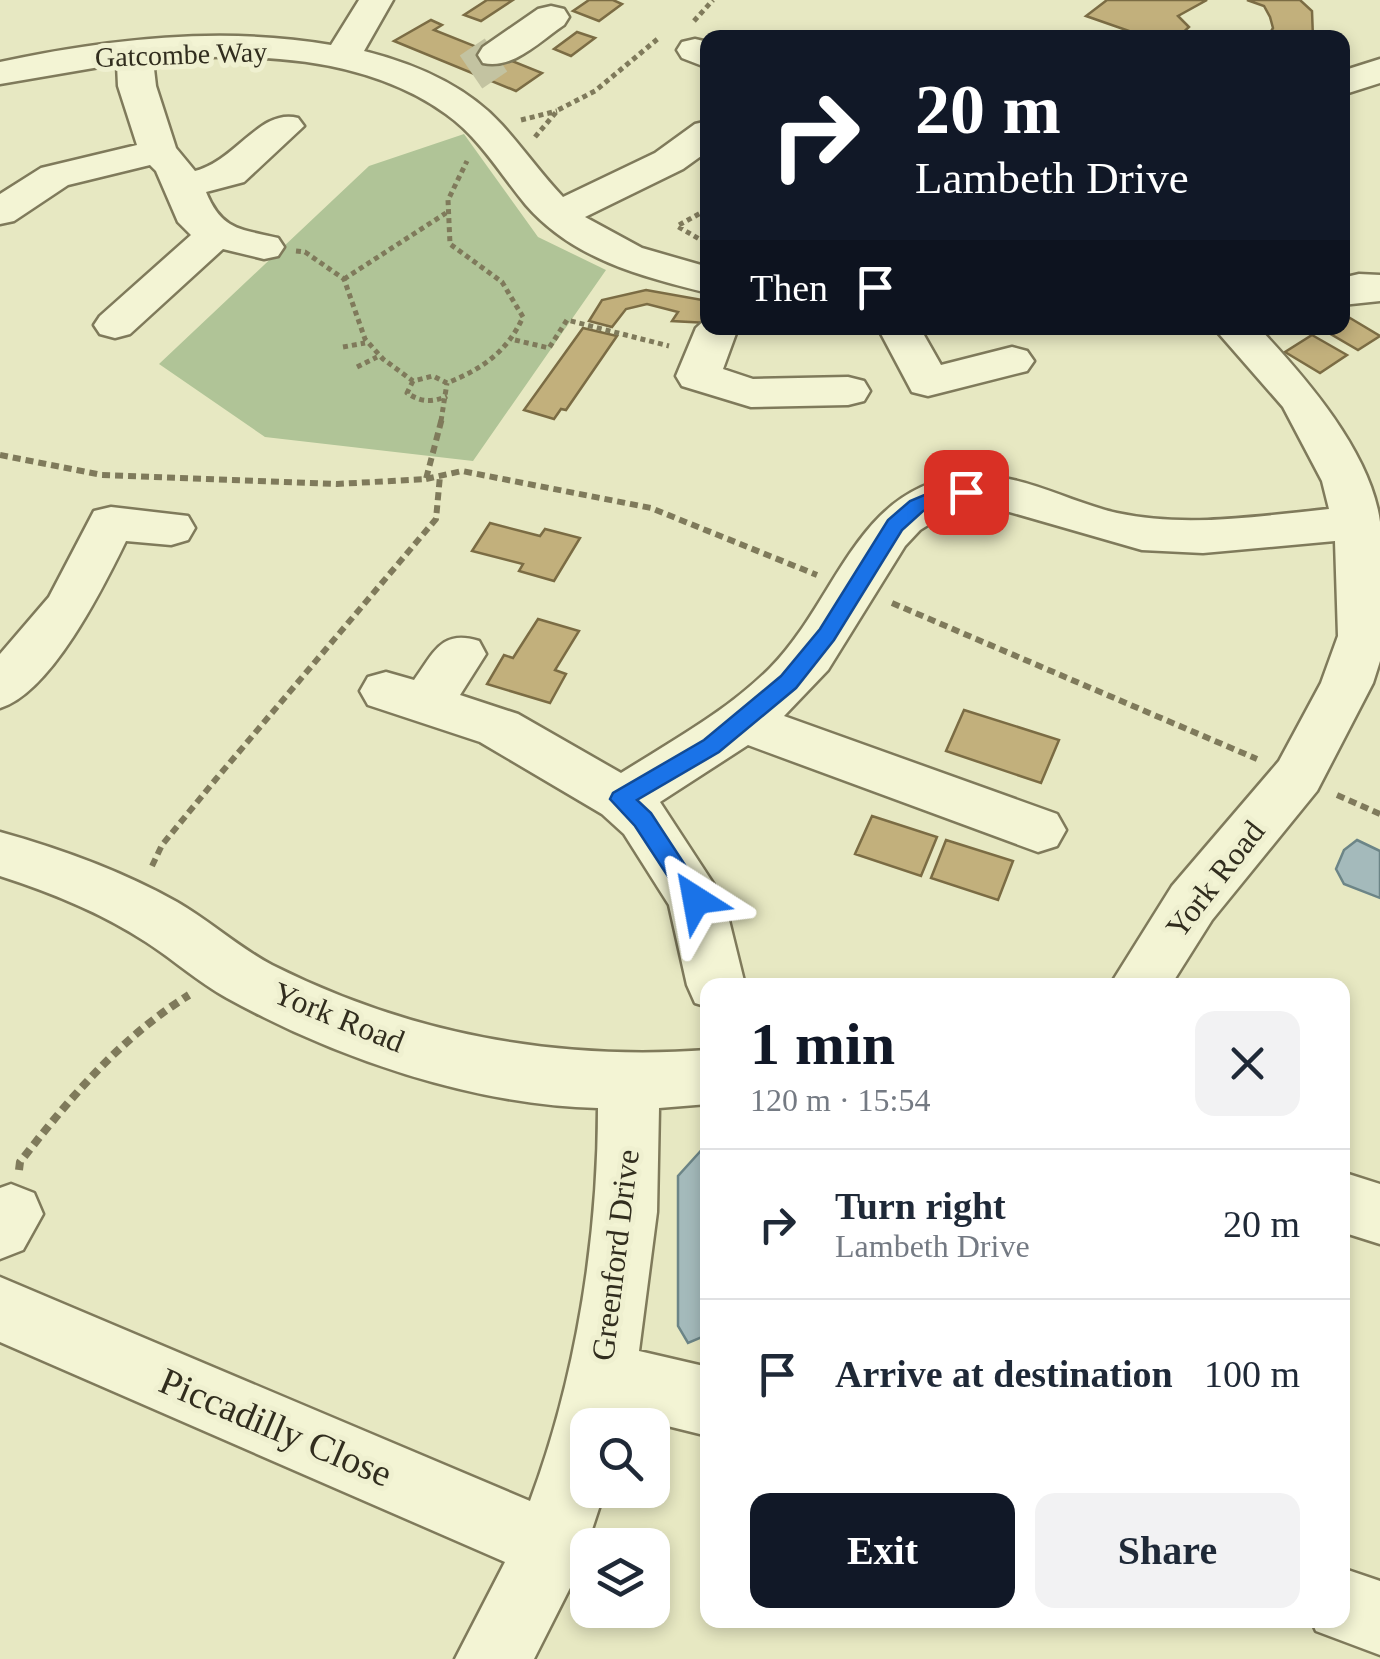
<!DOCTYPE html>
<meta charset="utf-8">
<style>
:root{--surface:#fff;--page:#f2f2f3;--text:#1f2937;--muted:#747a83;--line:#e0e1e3;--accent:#111827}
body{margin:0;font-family:Georgia,serif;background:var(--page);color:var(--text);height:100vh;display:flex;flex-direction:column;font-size:38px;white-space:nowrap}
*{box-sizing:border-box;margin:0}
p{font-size:32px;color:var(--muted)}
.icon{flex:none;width:55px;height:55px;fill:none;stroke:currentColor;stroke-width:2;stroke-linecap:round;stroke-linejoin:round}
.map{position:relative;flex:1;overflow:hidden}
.side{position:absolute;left:700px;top:978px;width:650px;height:650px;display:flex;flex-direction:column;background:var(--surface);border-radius:20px;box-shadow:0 5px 15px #0003}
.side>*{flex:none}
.hud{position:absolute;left:700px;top:30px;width:650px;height:305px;border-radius:20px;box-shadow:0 5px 15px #0003;background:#111827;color:#fff;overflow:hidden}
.buttons{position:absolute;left:570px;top:1408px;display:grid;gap:20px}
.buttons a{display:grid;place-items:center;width:100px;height:100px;border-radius:20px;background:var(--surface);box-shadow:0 5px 15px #0003;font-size:50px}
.pin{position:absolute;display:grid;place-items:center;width:85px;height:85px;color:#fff;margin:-42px;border-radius:20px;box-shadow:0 5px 15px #0006}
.me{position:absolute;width:110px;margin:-55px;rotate:326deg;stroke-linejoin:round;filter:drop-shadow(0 0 8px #0008)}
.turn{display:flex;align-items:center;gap:35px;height:210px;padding:0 50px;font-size:45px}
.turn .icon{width:130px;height:130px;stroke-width:2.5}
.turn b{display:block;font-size:70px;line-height:85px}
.then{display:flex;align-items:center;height:95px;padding:0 50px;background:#0003;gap:20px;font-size:38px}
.round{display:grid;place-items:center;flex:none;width:105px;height:105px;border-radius:20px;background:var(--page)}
.overview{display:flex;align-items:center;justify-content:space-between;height:170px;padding:0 50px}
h1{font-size:60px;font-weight:700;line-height:75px;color:var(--accent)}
.action{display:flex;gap:20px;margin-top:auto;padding:20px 50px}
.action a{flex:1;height:115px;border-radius:20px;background:var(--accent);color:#fff;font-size:40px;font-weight:700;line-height:115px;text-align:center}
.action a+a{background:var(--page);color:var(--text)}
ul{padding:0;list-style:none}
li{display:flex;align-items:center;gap:30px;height:150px;padding:0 50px;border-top:2px solid var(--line)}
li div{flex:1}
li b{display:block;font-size:38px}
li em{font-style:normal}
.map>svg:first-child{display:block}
.green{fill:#b0c497}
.water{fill:#a4babb;stroke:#6c8587;stroke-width:2.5}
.building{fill:#c2b07c;stroke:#7b6c44;stroke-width:2.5}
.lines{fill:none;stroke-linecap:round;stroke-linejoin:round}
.minor-tunnel{stroke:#c3c3a1;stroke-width:40;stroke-dasharray:40 20;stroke-linecap:butt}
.minor-casing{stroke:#7f7a5b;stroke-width:5}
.path-far2{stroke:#7f7a5b;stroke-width:5;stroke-dasharray:5 4;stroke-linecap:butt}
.path-far1{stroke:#7f7a5b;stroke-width:6;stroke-dasharray:8 5;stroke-linecap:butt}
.path{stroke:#7f7a5b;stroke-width:8;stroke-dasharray:9 6;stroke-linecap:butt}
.minor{fill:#f3f4d4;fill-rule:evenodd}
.route{fill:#1a73e8;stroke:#114b97;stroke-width:2.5}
.labels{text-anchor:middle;stroke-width:10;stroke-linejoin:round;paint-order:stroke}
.far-street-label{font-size:28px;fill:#312d1e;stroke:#eff0d0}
.street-label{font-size:32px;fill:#312d1e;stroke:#eff0d0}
.near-street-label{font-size:38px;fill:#312d1e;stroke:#eff0d0}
</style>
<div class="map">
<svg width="1380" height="1659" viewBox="0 0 1380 1659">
<rect width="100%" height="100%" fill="#e7e8c2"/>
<path class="green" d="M464,134L538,237L606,270L473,461L265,437L159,364L369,166Z"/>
<path class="water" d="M1357,840L1380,851V898L1344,884L1336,869L1344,850Z
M707,1144V1335L688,1343L678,1326V1176Z"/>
<path class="building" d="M487,0H513L481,21L464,15Z
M589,0H613L622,4L599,21L573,11Z
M1107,0H1207L1178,16L1189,27L1177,38H1149L1086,16Z
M1247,0H1300L1312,11L1313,38H1267L1273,28L1270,17L1264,6Z
M431,20L442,25L434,30L542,73L516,91L394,41Z
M577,32L595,38L571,56L554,49Z
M646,290L708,301V323L672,321L678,312L647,304L626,309L612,327L589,321L602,300Z
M1345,315L1380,336L1358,350L1322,329L1342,328Z
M583,328L617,336L566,410L561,409L554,419L524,410Z
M1312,335L1347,355L1320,373L1285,352Z
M490,523L540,536L545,529L580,538L554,581L519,571L523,564L472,551Z
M538,619L579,631L555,670L566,674L550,703L487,684L504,655L513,658Z
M964,710L1059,740L1041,783L946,751Z
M872,816L937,837L921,876L855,854Z
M946,840L1013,861L998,900L931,878Z"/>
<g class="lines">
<path class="minor-tunnel" d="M471,72L496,55"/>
<defs>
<path id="minor" d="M359,0H393L364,51C415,64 466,85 502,125C523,148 541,174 563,197L655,153L695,124L708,121V151L683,169L585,217L642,248L708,267V293C640,276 573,259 526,205C501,175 479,137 446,114C364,55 250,52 153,60L156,86L176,148L195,171C237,160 260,108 298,118L304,126L244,182L206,192C222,231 241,229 278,238L284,247L278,256L264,259L223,249L130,334L115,338L100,334L94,325L100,316L191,235L178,222L156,171L150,165L68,185L14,221L0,224V194L41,168L137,145L118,86L117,64L0,84V62C109,39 221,26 331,45Z
M551,6L564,9L569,17L564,25C540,41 513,70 483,63L478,55L483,47L538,9Z
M695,39L708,42V68L682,58L677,50L682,42Z
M1380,59V83L1342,95V71Z
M1359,274L1380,275V301L1342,305V278Z
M708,317V328H738L723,369L753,379L848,377L864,381L870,391L864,401L848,405L751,407L682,386L676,376L696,328Z
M878,328H920L941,365L1012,347L1027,351L1034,361L1027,371L928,396L912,392Z
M1214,328H1259C1305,377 1371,452 1380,522C1380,566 1380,616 1380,661L1373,683L1317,791L1212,920L1171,985H1110L1172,886L1279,761L1321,683L1338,636L1335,541L1203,553L1142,550L1006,511L952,510L920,530L905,546L828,670L784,716L1057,814L1066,830L1057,846L1038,852L748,745L660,802L724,900L745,985H708V1007L695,1003L687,985L669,905L624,834L602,814L480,742L368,705L360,691L368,677L386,672L414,680C434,653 441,629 479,641L486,654L460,695L518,714L621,773C672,741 727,711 770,668C836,602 856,488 962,476C1017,470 1065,501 1117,513C1186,528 1260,516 1329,509L1322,481L1283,407Z
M111,507L188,516L195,528L188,540L171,545L126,541C103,588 51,693 0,708V654L49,597L94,511Z
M0,832C61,849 122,871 177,902C210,921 238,947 272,965C409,1034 555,1061 708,1050V1104L659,1108L657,1212L639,1351L708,1367V1436L627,1416L626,1425H588V1490H605L578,1572L534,1659H455L505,1562L0,1342V1277L530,1501C576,1378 598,1239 598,1108C472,1105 336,1058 227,998C198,982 174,960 146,942C102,913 50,892 0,876Z
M1342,1172L1380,1184V1244L1342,1232Z
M11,1184L34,1193L43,1214L23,1250L0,1259V1188Z
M1342,1568L1380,1581V1655L1316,1631L1311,1620H1342Z"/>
</defs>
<use href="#minor" class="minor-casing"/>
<path class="path-far2" d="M694,21L713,0
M521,120L557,111
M535,137L558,110L595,91L660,37
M706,243L677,226L708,209
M296,251L305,252L344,279L365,339L383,359L413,381L433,376L447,383C482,369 507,352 523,317L502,282L450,244L448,200L467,161
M344,279L446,213
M515,340L549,348L567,320L669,346
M343,347L365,343
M357,367L377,357
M413,381L407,393C421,402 432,403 447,396
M441,421L447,383"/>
<path class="path-far1" d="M0,455L102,475L337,484L426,479L442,418
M426,479L462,471L651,508L817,575
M892,603L1257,759
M1337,795L1380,814
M152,866L162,845L216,779L436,519L440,476"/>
<path class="path" d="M19,1170L20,1162C70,1098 120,1038 189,995"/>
<use href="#minor" class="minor"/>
</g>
<path class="route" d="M966,485L973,487V496L923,511L902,530L834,640L796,688L719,752L637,800L651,813L708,900L705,907H688L635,826L610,799L613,793L704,740L781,676L820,629L888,520L910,501L934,491Z"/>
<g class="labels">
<g class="far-street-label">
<text transform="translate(181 54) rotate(-2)" y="10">Gatcombe Way</text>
</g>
<g class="street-label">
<text transform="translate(1215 879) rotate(-52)" y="11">York Road</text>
<text transform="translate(339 1017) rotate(22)" y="11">York Road</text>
<text transform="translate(615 1255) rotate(-83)" y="11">Greenford Drive</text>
</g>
<g class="near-street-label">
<text transform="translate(276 1427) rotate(23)" y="13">Piccadilly Close</text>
</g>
</g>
</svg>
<div class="buttons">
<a><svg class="icon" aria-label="search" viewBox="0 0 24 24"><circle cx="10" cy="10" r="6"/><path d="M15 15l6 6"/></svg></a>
<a><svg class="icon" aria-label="layers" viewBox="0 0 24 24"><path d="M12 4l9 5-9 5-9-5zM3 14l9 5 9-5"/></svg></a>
</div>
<div class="pin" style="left:966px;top:492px;background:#d93025"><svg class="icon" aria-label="arrive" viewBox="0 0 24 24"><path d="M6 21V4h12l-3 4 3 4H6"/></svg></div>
<svg class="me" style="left:696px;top:900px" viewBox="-20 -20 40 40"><path d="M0-17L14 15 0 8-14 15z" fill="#1a73e8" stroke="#fff" stroke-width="4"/></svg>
<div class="hud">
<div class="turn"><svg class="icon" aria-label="right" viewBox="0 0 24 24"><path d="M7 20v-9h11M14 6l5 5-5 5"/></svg><div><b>20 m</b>Lambeth Drive</div></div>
<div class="then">Then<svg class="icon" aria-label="arrive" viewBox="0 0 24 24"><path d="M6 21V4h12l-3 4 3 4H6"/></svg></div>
</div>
<section class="side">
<div class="overview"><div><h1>1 min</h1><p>120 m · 15:54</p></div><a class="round"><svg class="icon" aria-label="close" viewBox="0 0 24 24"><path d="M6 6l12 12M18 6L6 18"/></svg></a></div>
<ul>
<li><svg class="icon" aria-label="right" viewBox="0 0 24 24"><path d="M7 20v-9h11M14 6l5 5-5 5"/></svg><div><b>Turn right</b><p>Lambeth Drive</p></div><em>20 m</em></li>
<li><svg class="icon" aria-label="arrive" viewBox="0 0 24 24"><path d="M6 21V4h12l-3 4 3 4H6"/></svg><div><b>Arrive at destination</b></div><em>100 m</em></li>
</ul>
<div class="action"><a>Exit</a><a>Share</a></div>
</section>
</div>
